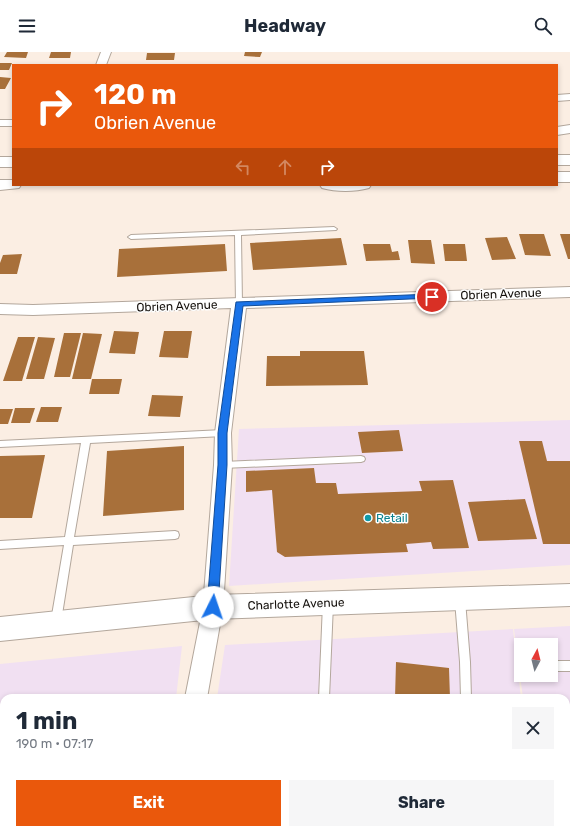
<!DOCTYPE html>
<meta charset="utf-8">
<style>
:root{--surface:#fff;--page:#f6f6f7;--text:#1f2937;--muted:#747a83;--accent:#ea580c}
body{margin:0;font-family:Rubik,sans-serif;background:var(--page);color:var(--text);height:100vh;display:flex;flex-direction:column;font-size:15px;white-space:nowrap}
*{box-sizing:border-box;margin:0}
p{font-size:13px;color:var(--muted)}
.icon{flex:none;width:22px;height:22px;fill:none;stroke:currentColor;stroke-width:2;stroke-linecap:round;stroke-linejoin:round}
.map{position:relative;flex:1;overflow:hidden}
.side{position:absolute;left:0px;top:642px;width:570px;height:140px;display:flex;flex-direction:column;background:var(--surface);border-radius:12px 12px 0 0;box-shadow:0 2px 6px #0003}
.side>*{flex:none}
.hud{position:absolute;left:12px;top:12px;width:546px;height:122px;border-radius:0px;box-shadow:0 2px 6px #0003;background:#ea580c;color:#fff;overflow:hidden}
.needle{width:26px;rotate:7deg}
.controls{position:absolute;left:514px;top:586px;display:grid;gap:8px}
.controls a{display:grid;place-items:center;width:44px;height:44px;border-radius:0px;background:var(--surface);box-shadow:0 2px 6px #0003;font-size:20px}
.pin{position:absolute;display:grid;place-items:center;width:34px;height:34px;color:#fff;margin:-17px;border:2px solid #fff;border-radius:50%;box-shadow:0 1px 4px #0007}
.me{position:absolute;width:44px;margin:-22px;rotate:4deg;stroke-linejoin:round;filter:drop-shadow(0 0 3px #0008)}
.turn{display:flex;align-items:center;gap:14px;height:84px;padding:0 16px;font-size:18px}
.turn .icon{width:52px;height:52px;stroke-width:2.5}
.turn b{display:block;font-size:28px;line-height:34px}
.lanes{display:flex;align-items:center;height:38px;padding:0 16px;background:#0003;justify-content:center;gap:20px;direction:ltr}
.lanes .off{opacity:.35}
.round{display:grid;place-items:center;flex:none;width:42px;height:42px;border-radius:0px;background:var(--page)}
.summary{display:flex;align-items:center;justify-content:space-between;height:68px;padding:0 16px}
h1{font-size:24px;font-weight:700;line-height:30px}
.action{display:flex;gap:8px;margin-top:auto;padding:8px 16px}
.action a{flex:1;height:46px;border-radius:0px;background:var(--accent);color:#fff;font-size:16px;font-weight:700;line-height:46px;text-align:center}
.action a+a{background:var(--page);color:var(--text)}
header{display:flex;justify-content:space-between;align-items:center;height:52px;padding:0 16px;background:var(--surface);font-size:18px;font-weight:700}
.map>svg:first-child{display:block}
.commercial{fill:#f1e0f2;fill-rule:evenodd}
.building{fill:#a8703a}
.lines{fill:none;stroke-linecap:round;stroke-linejoin:round}
.service-casing{stroke:#b3a79c;stroke-width:2}
.minor-casing{stroke:#b3a79c;stroke-width:2}
.primary-casing{stroke:#b3a79c;stroke-width:2}
.motorway-casing{stroke:#b3a79c;stroke-width:2}
.service{fill:#fff;fill-rule:evenodd}
.minor{fill:#fff;fill-rule:evenodd}
.primary{fill:#fff;fill-rule:evenodd}
.motorway{fill:#fff;fill-rule:evenodd}
.route{fill:#1a73e8;stroke:#114b97}
.culture-dot{fill:#0f9aa8;stroke:#fefefe;stroke-width:1.5}
.labels{text-anchor:middle;stroke-width:3;stroke-linejoin:round;paint-order:stroke}
.street-label{font-size:12px;fill:#14100c;stroke:#fefefe}
.culture-label{font-size:12px;fill:#0d838f;stroke:#fefefe;text-anchor:start}
</style>
<header><svg class="icon" aria-label="menu" viewBox="0 0 24 24"><path d="M4 6h16M4 12h16M4 18h16"/></svg>Headway<svg class="icon" aria-label="search" viewBox="0 0 24 24"><circle cx="10" cy="10" r="6"/><path d="M15 15l6 6"/></svg></header>
<div class="map">
<svg width="570" height="782" viewBox="0 0 570 782">
<rect width="100%" height="100%" fill="#fbeee3"/>
<path class="commercial" d="M570,368V513L229,534L239,377Z
M570,574V782H540L539,778H566V646H523L514,577ZM521,593H551V623H521Z
M513,577L521,646H217L225,593Z
M182,594L176,646H4V778H61L60,782H0V612Z
M198,778H537L538,782H198Z"/>
<path class="building" d="M7,0H28L26,6L4,5Z
M51,0H71L70,6H49Z
M245,0H262L260,5L244,4Z
M147,1H175L174,8H146Z
M0,11H12L9,18H0Z
M0,25L11,26L5,37H0Z
M519,182H544L551,204L525,203Z
M560,182H570V207H568Z
M507,185L516,207L492,208L485,186Z
M341,186L347,213L253,218L250,191Z
M408,188H431L435,212L411,211Z
M225,192L227,219L117,225L119,197Z
M363,192H390L392,200L398,199L400,208L366,209Z
M443,192H465L467,209H445Z
M22,202L17,222H0V211L3,203Z
M114,279L139,280L135,302L109,301Z
M164,279H192L188,306L159,305Z
M64,281H81L70,325H54Z
M83,281L102,282L91,327H72Z
M18,285H35L22,329H3Z
M38,285L55,286L44,327H26Z
M300,299H364L368,333L266,334L267,304H300Z
M92,327H122L119,342H89Z
M152,343L183,344L180,365L148,364Z
M41,355H62L58,370H36Z
M15,356H35L30,371H11Z
M0,357H13L8,372H0Z
M399,378L403,399L362,401L358,380Z
M519,389H542L547,409H570V492H543Z
M184,394V458L103,464L107,399Z
M45,403L32,466H0V404Z
M314,416L316,431H336L338,442L422,439L419,429L453,428L469,496L433,497L431,490L406,492L408,500L285,505L277,500L272,438L246,440V419Z
M525,447L537,487L478,489L468,450Z
M396,610L449,616L450,646H395Z
M566,661H570V734H566Z
M485,778H537V782H486Z"/>
<g class="lines">
<defs>
<path id="service" d="M334,175L337,177L336,178L241,183L242,252L239,254L236,252L235,183L131,187L128,185L131,183Z
M223,378L227,381L223,384L90,391L74,485L175,479L178,480L179,483L178,486L175,487L73,493L61,569L59,572L56,573L53,572L51,569L64,493L0,497V489L65,485L81,391L0,395V389Z
M361,404L364,405L365,407L364,409L361,410L223,416L220,415L219,413L220,411L223,410Z
M460,544L463,545L465,548L470,610L471,646H461L460,610L455,548L457,545Z
M328,548L331,549L333,552L329,646H319L323,552L325,549Z
M551,609H570V619H551Z
M277,778H289V782H277Z
M463,778H475V782H463Z"/>
<path id="minor" d="M101,0H111L106,13H96Z
M570,42V48L557,49V43Z
M0,68H13V74H0Z
M570,235V245L246,256L231,381L232,413L223,555L207,646H185L203,555L214,413L215,381L231,256L33,263L0,262V252L33,253Z
M160,778H184L183,782H159Z"/>
<path id="primary" d="M570,532V554L213,567L0,589V565L213,543Z"/>
<path id="motorway" d="M570,73V81L557,83V75Z
M557,103H570V113H557Z
M0,105H13V115H0Z
M557,120H570V130H557Z
M0,128H13V133H21L19,136L0,138Z
M320,133H371L369,136C355,140 336,140 322,136Z"/>
</defs>
<use href="#service" class="service-casing"/>
<use href="#minor" class="minor-casing"/>
<use href="#primary" class="primary-casing"/>
<use href="#motorway" class="motorway-casing"/>
<use href="#service" class="service"/>
<use href="#minor" class="minor"/>
<use href="#primary" class="primary"/>
<use href="#motorway" class="motorway"/>
</g>
<path class="route" d="M432,242L434,243V246L243,254L227,381V413L218,555L217,559L213,560L209,559L207,555L218,413V381L236,250Z"/>
<circle class="culture-dot" cx="368" cy="466" r="4"/>
<g class="labels">
<g class="street-label">
<text transform="translate(501 242) rotate(-2)" y="4">Obrien Avenue</text>
<text transform="translate(177 254) rotate(-2)" y="4">Obrien Avenue</text>
<text transform="translate(296 552) rotate(-2)" y="4">Charlotte Avenue</text>
</g>
<g class="culture-label">
<text x="376" y="470">Retail</text>
</g>
</g>
</svg>
<div class="controls">
<a><svg class="needle" viewBox="-14 -14 28 28"><path d="M0-13l5 13h-10z" fill="#e53935"/><path d="M0 13l5-13h-10z" fill="#747a83"/></svg></a>
</div>
<div class="pin" style="left:432px;top:245px;background:#d93025"><svg class="icon" aria-label="arrive" viewBox="0 0 24 24"><path d="M6 21V4h12l-3 4 3 4H6"/></svg></div>
<svg class="me" style="left:213px;top:555px" viewBox="-20 -20 40 40"><circle r="19" fill="#fff"/><path d="M0-13L10 11 0 6-10 11z" fill="#1a73e8"/></svg>
<div class="hud">
<div class="turn"><svg class="icon" aria-label="right" viewBox="0 0 24 24"><path d="M7 20v-9h11M14 6l5 5-5 5"/></svg><div><b>120 m</b>Obrien Avenue</div></div>
<div class="lanes"><svg class="icon off" aria-label="left" viewBox="0 0 24 24"><path d="M17 20v-9H6M10 6l-5 5 5 5"/></svg><svg class="icon off" aria-label="ahead" viewBox="0 0 24 24"><path d="M12 20V5M6 11l6-6 6 6"/></svg><svg class="icon" aria-label="right" viewBox="0 0 24 24"><path d="M7 20v-9h11M14 6l5 5-5 5"/></svg></div>
</div>
<section class="side">
<div class="summary"><div><h1>1 min</h1><p>190 m · 07:17</p></div><a class="round"><svg class="icon" aria-label="close" viewBox="0 0 24 24"><path d="M6 6l12 12M18 6L6 18"/></svg></a></div>
<div class="action"><a>Exit</a><a>Share</a></div>
</section>
</div>
